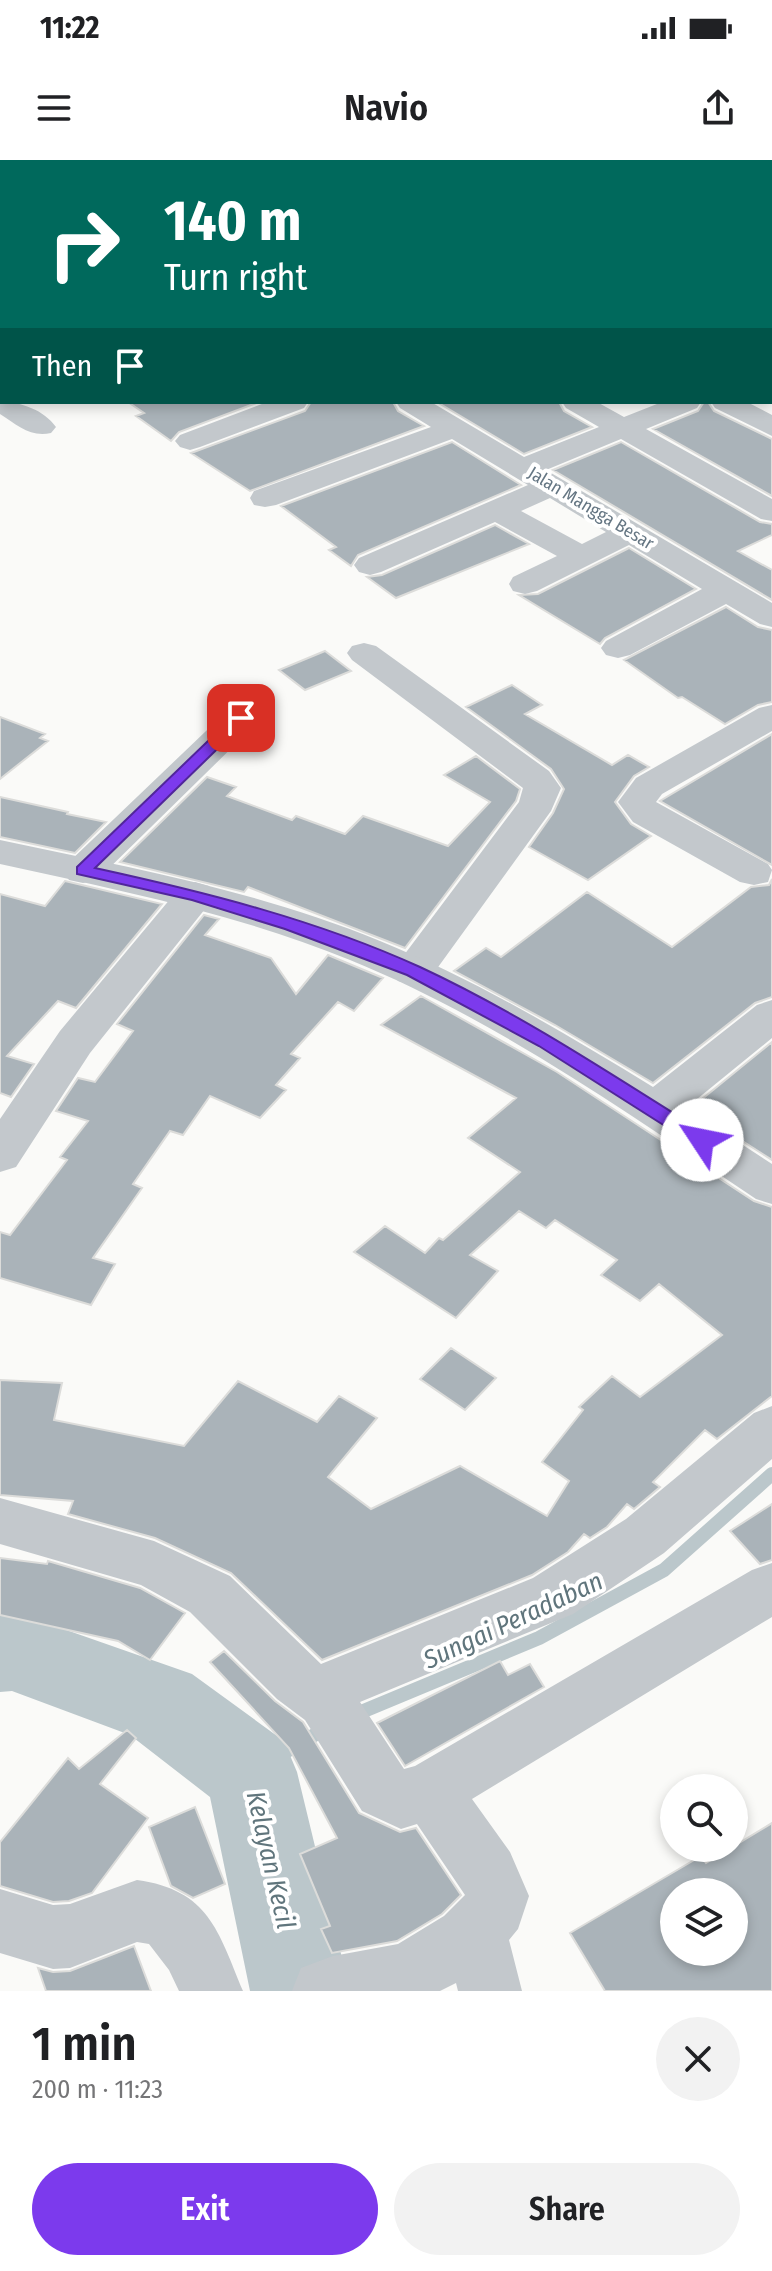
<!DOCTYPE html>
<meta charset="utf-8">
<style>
:root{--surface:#fff;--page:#f2f2f2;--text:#202124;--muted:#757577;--accent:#7c3aed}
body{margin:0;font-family:"Fira Sans Condensed",sans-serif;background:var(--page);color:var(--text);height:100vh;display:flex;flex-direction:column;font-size:30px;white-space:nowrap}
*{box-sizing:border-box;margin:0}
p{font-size:26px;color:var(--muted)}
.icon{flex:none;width:44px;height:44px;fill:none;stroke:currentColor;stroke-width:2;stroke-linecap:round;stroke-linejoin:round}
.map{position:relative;height:1831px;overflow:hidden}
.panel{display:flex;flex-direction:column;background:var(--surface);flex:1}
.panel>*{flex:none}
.top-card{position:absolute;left:0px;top:0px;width:772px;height:244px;box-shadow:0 4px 12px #0003;background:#00695c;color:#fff;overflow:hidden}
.tools{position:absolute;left:660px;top:1614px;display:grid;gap:16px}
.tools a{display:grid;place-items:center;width:88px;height:88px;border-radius:50%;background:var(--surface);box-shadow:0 4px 12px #0003;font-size:40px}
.pin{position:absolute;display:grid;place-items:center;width:68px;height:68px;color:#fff;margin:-34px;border-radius:16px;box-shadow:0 4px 12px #0006}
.me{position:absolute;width:88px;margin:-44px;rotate:304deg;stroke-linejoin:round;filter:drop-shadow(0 0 6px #0008)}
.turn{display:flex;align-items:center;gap:28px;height:168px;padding:0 32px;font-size:36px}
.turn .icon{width:104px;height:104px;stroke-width:2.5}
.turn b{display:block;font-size:56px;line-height:68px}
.then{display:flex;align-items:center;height:76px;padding:0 32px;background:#0003;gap:16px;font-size:30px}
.round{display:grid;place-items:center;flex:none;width:84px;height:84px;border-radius:42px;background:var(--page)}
.summary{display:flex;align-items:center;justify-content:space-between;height:136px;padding:0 32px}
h1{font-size:48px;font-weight:600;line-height:60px}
.primary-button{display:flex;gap:16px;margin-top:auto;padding:16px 32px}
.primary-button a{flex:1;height:92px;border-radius:48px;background:var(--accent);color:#fff;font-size:32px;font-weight:600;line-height:92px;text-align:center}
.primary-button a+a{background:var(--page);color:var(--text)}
.status{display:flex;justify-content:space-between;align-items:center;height:56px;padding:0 40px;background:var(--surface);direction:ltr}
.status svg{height:22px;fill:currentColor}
header{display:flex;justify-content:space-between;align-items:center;height:104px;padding:0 32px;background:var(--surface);font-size:36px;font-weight:600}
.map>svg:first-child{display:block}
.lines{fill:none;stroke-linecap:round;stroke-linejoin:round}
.stream{stroke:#bbc7cb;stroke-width:14}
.river{fill:#bbc7cb;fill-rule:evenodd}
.building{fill:#aab3b9;stroke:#dcdcda;stroke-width:2;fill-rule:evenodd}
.minor{fill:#c3c8cc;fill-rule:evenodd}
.tertiary{fill:#c3c8cc;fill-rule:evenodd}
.route{fill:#7c3aed;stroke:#51269a;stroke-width:2}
.labels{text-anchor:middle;stroke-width:8;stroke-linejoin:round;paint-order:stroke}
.far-street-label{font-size:18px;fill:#657683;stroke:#fff}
.near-water-label{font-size:26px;font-style:italic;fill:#60757c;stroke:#fff}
</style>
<div class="status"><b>11:22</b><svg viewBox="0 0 49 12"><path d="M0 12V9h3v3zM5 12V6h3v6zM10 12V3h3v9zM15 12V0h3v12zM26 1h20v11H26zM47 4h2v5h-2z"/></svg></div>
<header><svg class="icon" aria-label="menu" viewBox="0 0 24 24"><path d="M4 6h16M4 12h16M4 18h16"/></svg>Navio<svg class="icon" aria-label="share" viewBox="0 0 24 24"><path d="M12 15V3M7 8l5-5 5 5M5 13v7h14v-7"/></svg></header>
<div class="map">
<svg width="772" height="1831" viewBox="0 0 772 1831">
<rect width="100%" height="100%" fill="#fafaf8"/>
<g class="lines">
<path class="stream" d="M354,1555L539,1478L664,1410L772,1314
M251,1612L328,1567"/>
<path class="river" d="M12,1451L192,1514L284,1581L297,1612L350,1831H250L210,1637L130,1575L12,1531L0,1532V1452Z"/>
</g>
<path class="building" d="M128,242H259L179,272L171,281L136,256L144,253Z
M311,242H393L398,251L424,266L250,331L191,293L305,251Z
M437,242H559L564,251L592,267L524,294Z
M704,242H708L714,251L772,279V336L653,269L698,251Z
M452,282L521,325L358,395L351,406L329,390L336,387L281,346Z
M621,282L760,362L772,364V375L738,391L772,410V440L553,310Z
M495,365L529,384L396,438L367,417L382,415Z
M629,388L696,429L605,478L600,484L519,435L538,434Z
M726,447L758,467L772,470V542L758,545L725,564L682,537L678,538L624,500Z
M325,491L351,511L305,530L279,510Z
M512,525L542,545L525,554L612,605L628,595L649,607L634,616L615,642L631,664L651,676L588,720L529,687L553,653L564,629L551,609L466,547Z
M0,557L45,574L40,578L48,581L0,619Z
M772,574V705L660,641Z
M476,596L520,629L516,641L405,788L248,727L244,732L120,702L207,617L236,627L227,636L292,660L296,656L345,674L363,656L448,686L490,642L444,615Z
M0,637L68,652L67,654L106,662L75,693L0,677Z
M772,719V837L755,843L653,923L555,865L454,811L486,788L501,797L587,732L672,787L751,727L769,725Z
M65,721L162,744L76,848L58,841L7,896L34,904L11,937L0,933V734L45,746Z
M204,755L219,759L205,775L271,798L296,834L328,795L383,818L354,851L338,842L291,894L300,898L276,925L286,930L260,958L210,936L183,975L170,971L133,1024L142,1028L93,1098L115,1104L91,1145L0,1118V1072L10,1075L67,1000L60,997L88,961L56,951L78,918L95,922L133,871L117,864Z
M421,836L557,912L754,1041L772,1047V1236L717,1279L705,1270L653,1322L660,1327L634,1349L627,1344L607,1367L590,1378L584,1374L568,1392L532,1415L322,1500L231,1413L155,1378L68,1354L73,1341L0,1335V1220L62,1223L54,1260L184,1286L238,1221L317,1262L339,1236L377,1258L328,1317L371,1349L460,1306L547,1356L569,1321L542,1302L583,1250L579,1247L612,1216L640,1237L722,1175L659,1124L640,1141L601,1115L617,1100L555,1060L546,1068L519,1051L470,1095L498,1111L456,1158L354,1092L385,1066L425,1093L439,1078L443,1080L520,1012L468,978L516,938L381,865Z
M772,882V1000L691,948Z
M451,1188L496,1218L465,1250L420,1219Z
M772,1344V1400L760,1404L730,1371Z
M0,1398L47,1404L48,1401L140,1428L185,1453L150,1500L118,1481L0,1455Z
M224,1491L275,1541L303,1562L359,1653L400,1672L416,1668L461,1735L442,1754L397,1781L332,1793L321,1769L330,1766L300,1694L337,1678L289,1588L210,1502Z
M500,1501L508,1515L530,1504L544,1527L405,1606L377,1563Z
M127,1570L136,1578L100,1624L148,1658L92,1733L69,1741L53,1742L0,1726V1682L68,1598L79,1609Z
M195,1647L225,1724L193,1738L171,1726L149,1667Z
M772,1663V1831H605L570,1773L701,1696L706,1703ZM674,1732H734V1792H674Z
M134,1786L151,1831H46L38,1808L53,1812L70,1811Z"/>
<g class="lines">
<path class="minor" d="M51,0H75L50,2Z
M250,0H276L278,2H252Z
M616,0H642L644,2H618Z
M0,20H2V34H0Z
M2,65V81L0,82V66Z
M2,129V145L0,146V130Z
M770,205H772V222H770Z
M0,233L2,242C21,242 44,250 56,267L51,273C31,278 17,265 0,254Z
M267,242H308L304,248L200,287L190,290L180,287L175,281L180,275Z
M396,242H431L524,297L599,267L566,248L562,242H597L624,257L662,242H701L697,248L646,269L772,339V361L761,359L621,279L546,310L772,443V467L760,464L726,444L630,495L618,498L606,495L601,488L606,481L702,429L629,385L537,431L525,434L513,431L509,424L513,417L557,396L495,362L381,412L370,415L359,412L354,405L359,398L528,325L452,279L276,345L265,347L254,345L250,338L254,331L431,267L400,248ZM550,338L606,372L582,384L521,351Z
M711,242H747L772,255V276L715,248Z
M364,483L376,486L549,611L561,628L551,651L428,821L413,825L398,821L392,811L519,642L523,628L352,500L347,493L352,486Z
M772,545V571L662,634L656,642L768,704L772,710L768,722L754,725L740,722L633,662L618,642L636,618L759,548Z
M241,547L254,550L259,558L254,566L97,720L83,723L69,720L63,711L69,702L228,550Z
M195,722L209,726L215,735L209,744L90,893L16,1007L0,1012V959L60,871L181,726Z
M772,1246V1299L664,1393L573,1454L360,1542L404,1609L415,1606L752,1410L772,1403V1457L472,1639L510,1692L529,1736L518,1769L509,1780L522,1831H458L456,1823L440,1831H292L301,1808L333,1796L398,1784L444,1756L465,1735L417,1664L401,1669L362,1651L305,1560L277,1539L190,1452L141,1425L0,1384V1338L154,1381L230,1416L321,1504L533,1418L626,1359L754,1253Z
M137,1720C209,1730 218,1771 243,1831H179L169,1810L149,1784L137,1782L70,1808L53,1809L0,1793V1729L53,1745L70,1744Z"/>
<path class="tertiary" d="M0,680C128,707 259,731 380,781C476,820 565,873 653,927L757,845L772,840V878L686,948L772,1004V1044L756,1039C626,952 495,859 350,800C238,754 118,730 0,704Z"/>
</g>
<path class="route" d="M241,554L248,558L246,561L95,708C205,732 317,760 420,807C521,854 614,916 708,975L711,980L708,985H695L539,886L407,815L285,769L192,740L77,714V707L235,555Z"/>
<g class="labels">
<g class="far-street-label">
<text transform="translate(591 348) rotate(31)" y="6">Jalan Mangga Besar</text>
</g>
<g class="near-water-label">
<text transform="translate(513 1460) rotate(-25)" y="9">Sungai Peradaban</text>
<text transform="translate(271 1700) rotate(77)" y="9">Kelayan Kecil</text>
</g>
</g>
</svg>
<div class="tools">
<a><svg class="icon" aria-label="search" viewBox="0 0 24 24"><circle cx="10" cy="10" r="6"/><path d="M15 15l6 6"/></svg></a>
<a><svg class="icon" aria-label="layers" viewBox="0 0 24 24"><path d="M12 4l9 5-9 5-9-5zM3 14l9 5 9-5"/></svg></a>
</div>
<div class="pin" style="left:241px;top:558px;background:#d93025"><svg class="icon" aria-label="arrive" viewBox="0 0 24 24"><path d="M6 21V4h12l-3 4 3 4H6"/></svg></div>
<svg class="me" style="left:702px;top:980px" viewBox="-20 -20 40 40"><circle r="19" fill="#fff"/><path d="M0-13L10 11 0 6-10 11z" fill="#7c3aed"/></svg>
<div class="top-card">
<div class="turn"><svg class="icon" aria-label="right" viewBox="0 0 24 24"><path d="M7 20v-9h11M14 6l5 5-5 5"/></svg><div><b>140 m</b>Turn right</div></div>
<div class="then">Then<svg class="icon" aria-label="arrive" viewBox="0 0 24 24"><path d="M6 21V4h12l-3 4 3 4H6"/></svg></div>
</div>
</div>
<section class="panel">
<div class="summary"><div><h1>1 min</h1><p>200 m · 11:23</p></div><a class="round"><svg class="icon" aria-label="close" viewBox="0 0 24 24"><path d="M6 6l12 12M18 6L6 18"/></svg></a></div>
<div class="primary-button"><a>Exit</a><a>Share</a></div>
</section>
